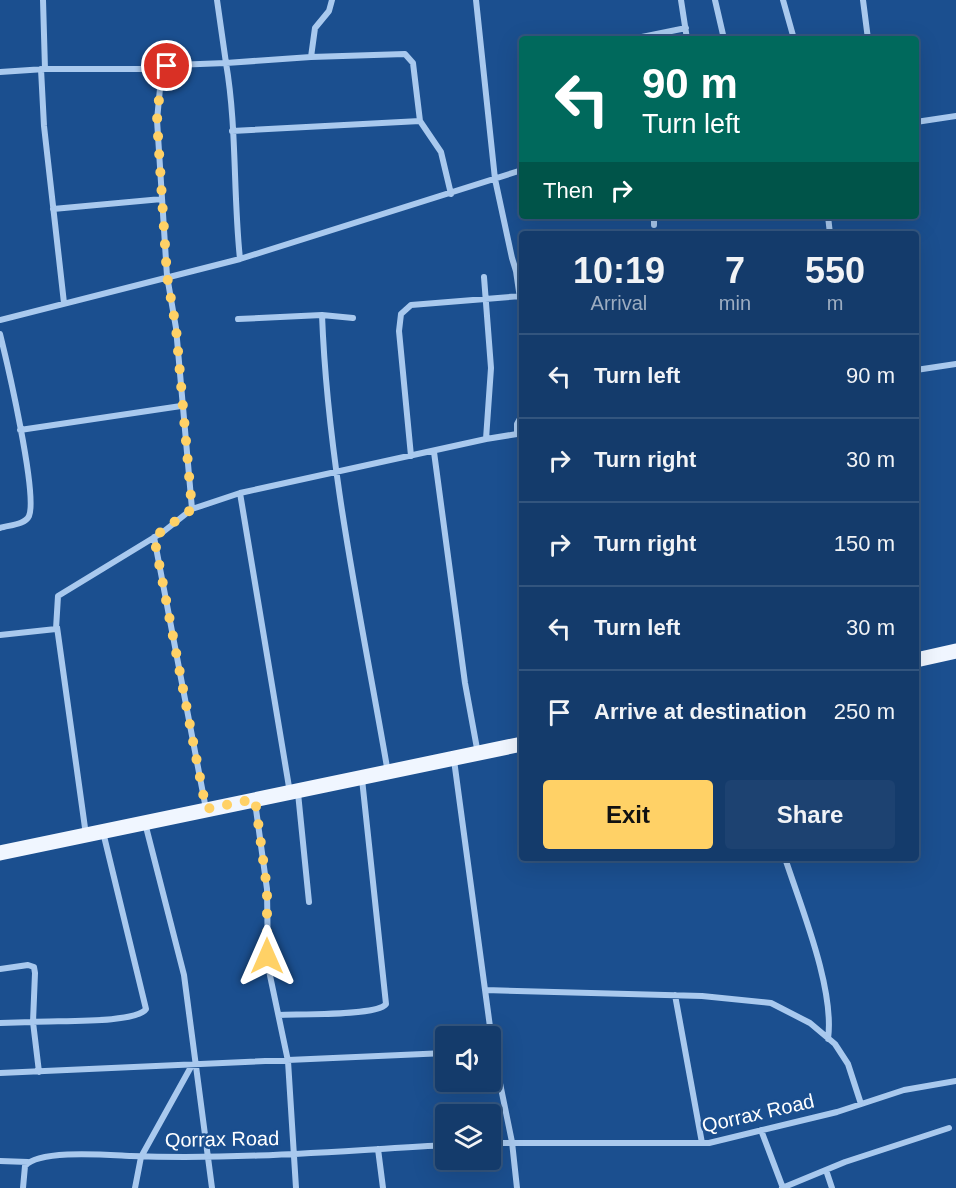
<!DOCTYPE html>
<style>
:root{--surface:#143b6b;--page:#1d4271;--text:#f1f3f6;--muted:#9dadc1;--line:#33557e;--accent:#ffd166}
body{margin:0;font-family:Arial,sans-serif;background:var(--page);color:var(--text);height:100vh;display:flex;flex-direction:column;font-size:22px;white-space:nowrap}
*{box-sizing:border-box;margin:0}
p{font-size:20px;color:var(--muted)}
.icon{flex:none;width:33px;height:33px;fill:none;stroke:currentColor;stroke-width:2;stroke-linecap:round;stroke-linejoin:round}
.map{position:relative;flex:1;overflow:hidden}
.sheet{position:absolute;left:519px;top:231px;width:400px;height:630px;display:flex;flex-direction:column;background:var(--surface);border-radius:6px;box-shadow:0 6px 24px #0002,0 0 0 2px var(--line)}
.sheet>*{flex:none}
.hud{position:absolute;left:519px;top:36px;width:400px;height:183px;border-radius:6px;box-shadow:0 6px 24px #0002,0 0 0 2px var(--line);background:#00695c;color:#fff;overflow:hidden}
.buttons{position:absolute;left:435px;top:1026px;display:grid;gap:12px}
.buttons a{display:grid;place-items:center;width:66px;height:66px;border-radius:6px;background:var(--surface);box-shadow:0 6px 24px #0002,0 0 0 2px var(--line);font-size:30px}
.pin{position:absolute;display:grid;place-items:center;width:51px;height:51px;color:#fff;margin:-26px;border:3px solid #fff;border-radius:50%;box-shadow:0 2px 6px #0007}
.me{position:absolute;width:66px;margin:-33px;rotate:0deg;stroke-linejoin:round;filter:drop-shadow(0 0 4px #0008)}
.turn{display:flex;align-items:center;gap:21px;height:126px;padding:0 24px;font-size:27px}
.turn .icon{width:78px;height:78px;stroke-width:2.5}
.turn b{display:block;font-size:42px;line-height:51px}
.then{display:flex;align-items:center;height:57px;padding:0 24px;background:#0003;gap:12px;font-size:22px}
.eta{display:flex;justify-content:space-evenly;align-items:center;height:102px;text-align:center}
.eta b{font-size:36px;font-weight:700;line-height:42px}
.action{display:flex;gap:12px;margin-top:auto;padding:12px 24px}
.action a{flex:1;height:69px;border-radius:6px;background:var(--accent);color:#111;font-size:24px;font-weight:700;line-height:69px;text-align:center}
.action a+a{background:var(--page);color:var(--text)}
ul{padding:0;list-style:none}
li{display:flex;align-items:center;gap:18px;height:84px;padding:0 24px;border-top:2px solid var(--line)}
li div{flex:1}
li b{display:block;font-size:22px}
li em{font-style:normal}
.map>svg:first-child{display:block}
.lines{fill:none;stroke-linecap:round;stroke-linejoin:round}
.street{stroke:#a9c9ee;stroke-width:6}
.primary{stroke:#f0f6ff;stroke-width:15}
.route{stroke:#ffd166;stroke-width:10;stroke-dasharray:0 18}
.labels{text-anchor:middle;stroke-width:5;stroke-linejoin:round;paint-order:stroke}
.street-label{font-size:20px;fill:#fff;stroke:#1b4f8f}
</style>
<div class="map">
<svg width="956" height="1188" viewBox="0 0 956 1188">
<rect width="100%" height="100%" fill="#1b4f8f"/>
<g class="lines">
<path class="street" d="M43,0L45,69
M217,0L226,63L174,65L165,69L161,78L157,120L167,276L176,328L192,509L240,493L290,793
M476,0L495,179L512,258L516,271L522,272
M681,0L687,39
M715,0L724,39
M783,0L794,39
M863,0L868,39
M632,39L686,28
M311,57L405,54L413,63L420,121L441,152L451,194
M41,69L44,126L64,303
M0,72L45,69H165
M522,73V76
M916,122L956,116
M232,131L420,121
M53,209L162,199
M654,216V225
M828,216L830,234
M240,259C233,193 237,127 226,63L311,57L315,28L329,11L332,0
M516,271L522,312
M484,277L491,368L486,439
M322,315C328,470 362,621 388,773
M238,319L322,315L353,318
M0,320L240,259L522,170
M0,334C7,362 38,495 29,516C25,525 8,525 0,528
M916,370L956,364
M20,430L181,406
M434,452L465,683L478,754
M411,456L399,331L401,314L411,305L521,296
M240,493L486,439L517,434V424L522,415
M154,537L206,809
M57,627L86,835
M0,635L56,629L58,596L163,532L192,509
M454,760L493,1049L512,1142L517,1188
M298,793L309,902
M255,802L267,889L268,966L288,1061L296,1188
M145,823L184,975L212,1188
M785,858C801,907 835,989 828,1039
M0,969L28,965L34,967L35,973L33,1022L0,1023
M485,990L702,996L771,1003L810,1023L835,1044L848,1064L861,1104
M675,995L702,1143
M279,1015C297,1014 378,1016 386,1004L362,779
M39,1072L33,1022C53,1020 136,1024 146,1009L103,832
M0,1073L446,1053
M761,1130L783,1188
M490,1143H709L837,1112L904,1090L956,1081
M378,1149L383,1188
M0,1161L28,1162
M826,1170L832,1188
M23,1188L25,1166C39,1149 108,1155 131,1156C236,1160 340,1151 446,1145
M135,1188L141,1157L192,1065
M782,1188L845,1162L949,1128"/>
<path class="primary" d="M916,660L956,651
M0,853L522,744"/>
</g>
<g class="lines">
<path class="route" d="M167,66L161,78L157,120L167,276L176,328L192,509L154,537L206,809L255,799L267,889V956"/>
</g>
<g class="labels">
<g class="street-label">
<text transform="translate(758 1113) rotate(-13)" y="7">Qorrax Road</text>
<text transform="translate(222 1139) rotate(-1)" y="7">Qorrax Road</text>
</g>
</g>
</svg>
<div class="buttons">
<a><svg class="icon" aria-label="sound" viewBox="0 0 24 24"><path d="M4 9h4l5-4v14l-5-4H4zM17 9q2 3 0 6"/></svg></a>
<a><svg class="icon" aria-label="layers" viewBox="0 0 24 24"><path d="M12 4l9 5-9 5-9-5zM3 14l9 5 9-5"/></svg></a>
</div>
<div class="pin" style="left:167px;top:66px;background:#d93025"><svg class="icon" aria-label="arrive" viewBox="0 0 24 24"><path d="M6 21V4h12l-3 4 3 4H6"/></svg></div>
<svg class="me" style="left:267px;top:956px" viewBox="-20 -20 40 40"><path d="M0-17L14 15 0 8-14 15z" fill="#ffd166" stroke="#fff" stroke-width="4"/></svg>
<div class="hud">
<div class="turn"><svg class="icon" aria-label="left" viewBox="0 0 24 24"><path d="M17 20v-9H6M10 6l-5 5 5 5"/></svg><div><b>90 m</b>Turn left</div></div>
<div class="then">Then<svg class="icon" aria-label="right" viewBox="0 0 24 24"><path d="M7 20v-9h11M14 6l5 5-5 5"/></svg></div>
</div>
<section class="sheet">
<div class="eta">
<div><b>10:19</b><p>Arrival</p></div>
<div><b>7</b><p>min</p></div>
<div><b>550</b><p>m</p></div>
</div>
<ul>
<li><svg class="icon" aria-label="left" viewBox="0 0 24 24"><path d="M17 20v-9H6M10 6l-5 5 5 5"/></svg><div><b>Turn left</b></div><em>90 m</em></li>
<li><svg class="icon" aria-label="right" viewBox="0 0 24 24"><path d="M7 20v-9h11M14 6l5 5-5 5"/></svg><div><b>Turn right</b></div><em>30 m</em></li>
<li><svg class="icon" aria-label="right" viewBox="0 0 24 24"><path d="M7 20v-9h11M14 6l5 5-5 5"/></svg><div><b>Turn right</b></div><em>150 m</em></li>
<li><svg class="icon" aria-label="left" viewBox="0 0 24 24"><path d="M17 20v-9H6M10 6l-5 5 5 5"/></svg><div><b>Turn left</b></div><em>30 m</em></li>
<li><svg class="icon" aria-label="arrive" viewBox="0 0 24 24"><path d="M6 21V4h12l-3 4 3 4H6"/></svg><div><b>Arrive at destination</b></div><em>250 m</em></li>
</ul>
<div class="action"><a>Exit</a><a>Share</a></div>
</section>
</div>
